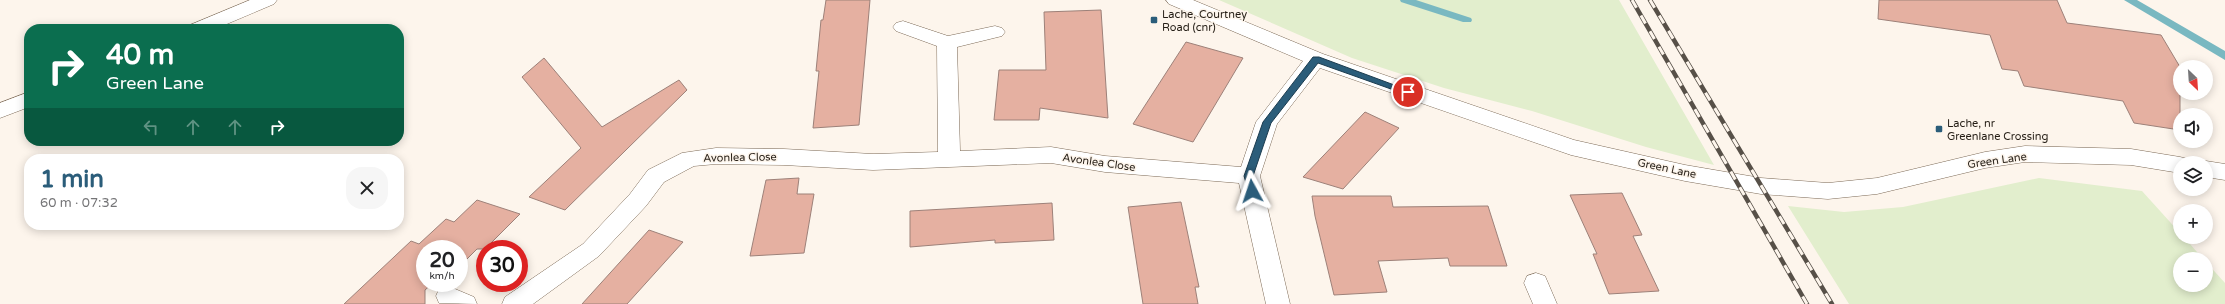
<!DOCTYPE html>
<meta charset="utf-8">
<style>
:root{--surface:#fff;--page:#f6f6f6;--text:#202124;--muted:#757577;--accent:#2b5d7a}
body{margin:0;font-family:"Varela Round",sans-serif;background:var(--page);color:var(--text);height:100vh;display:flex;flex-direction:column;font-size:15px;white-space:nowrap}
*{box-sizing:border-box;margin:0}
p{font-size:13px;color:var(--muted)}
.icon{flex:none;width:22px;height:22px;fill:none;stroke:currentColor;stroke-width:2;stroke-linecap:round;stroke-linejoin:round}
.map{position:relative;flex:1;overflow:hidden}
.side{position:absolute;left:24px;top:154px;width:380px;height:76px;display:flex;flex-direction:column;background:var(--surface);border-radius:16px;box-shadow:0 2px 10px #0003}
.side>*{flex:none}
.guide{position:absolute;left:24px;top:24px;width:380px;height:122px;border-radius:16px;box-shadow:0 2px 10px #0003;background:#0b6e4f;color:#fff;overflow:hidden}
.needle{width:26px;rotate:155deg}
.controls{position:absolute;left:2173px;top:60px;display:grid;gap:8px}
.controls a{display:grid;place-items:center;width:40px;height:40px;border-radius:50%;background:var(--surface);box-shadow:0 2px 10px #0003;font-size:20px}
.speed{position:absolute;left:416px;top:240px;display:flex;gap:8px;font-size:20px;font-weight:700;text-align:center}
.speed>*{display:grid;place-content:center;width:52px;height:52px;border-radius:50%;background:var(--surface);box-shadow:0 2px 10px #0003;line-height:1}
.speed small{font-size:10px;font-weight:400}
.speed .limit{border:6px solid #d22;background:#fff;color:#111}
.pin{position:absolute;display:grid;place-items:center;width:34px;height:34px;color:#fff;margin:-17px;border:2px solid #fff;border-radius:50%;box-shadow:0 1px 4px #0007}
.me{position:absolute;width:44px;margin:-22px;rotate:355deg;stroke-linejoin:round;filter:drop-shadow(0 0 3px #0008)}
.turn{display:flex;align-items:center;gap:14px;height:84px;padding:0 16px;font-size:18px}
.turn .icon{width:52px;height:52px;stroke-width:2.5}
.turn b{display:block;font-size:28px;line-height:34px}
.lanes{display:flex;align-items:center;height:38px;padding:0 16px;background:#0003;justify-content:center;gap:20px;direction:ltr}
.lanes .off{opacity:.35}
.round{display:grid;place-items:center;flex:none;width:42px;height:42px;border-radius:16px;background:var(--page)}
.overview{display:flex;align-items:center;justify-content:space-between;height:68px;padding:0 16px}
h1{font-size:24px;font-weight:700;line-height:30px;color:var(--accent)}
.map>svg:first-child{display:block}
.green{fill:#e2eecd}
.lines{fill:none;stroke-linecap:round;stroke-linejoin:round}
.stream{fill:#79b8c1;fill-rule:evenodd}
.building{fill:#e5b0a1;stroke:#9d8179}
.minor-casing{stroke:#7d6b58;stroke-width:1}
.minor{fill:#fff;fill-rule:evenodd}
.rail-casing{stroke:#575048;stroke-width:4.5}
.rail{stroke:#fdf5ec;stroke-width:3;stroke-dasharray:9;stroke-linecap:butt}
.route{fill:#2b5d7a;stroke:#1c3c4f}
.poi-dot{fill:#2b5d7a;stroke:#fdf5ec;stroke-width:1.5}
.labels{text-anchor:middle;stroke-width:3;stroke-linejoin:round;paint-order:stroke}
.poi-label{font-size:11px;fill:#251e16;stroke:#fdf5ec;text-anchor:start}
.street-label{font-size:11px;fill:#251e16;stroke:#fdf5ec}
</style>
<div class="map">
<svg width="2225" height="304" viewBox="0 0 2225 304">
<rect width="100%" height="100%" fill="#fdf5ec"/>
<path class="green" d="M1219,0H1619L1714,165L1646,147L1532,111L1444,88L1352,58Z
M2039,178L2142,191L2180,233V237H2184L2203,259H2180V285H2206V262L2225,283V304H1849L1788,206L1844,212L1903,207Z"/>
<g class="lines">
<path class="stream" d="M1400,0H1416L1471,18L1472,20L1471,22H1463L1401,2Z
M2124,0H2137L2225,51V60Z"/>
</g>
<path class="building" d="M826,0H870L859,125L813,128L819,71H816L821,20H823Z
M1879,0H2057L2067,23L2161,35L2180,67V130L2134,123L2123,101L2024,86L2018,71L2002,69L1990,35L1878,19Z
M1101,10L1108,118L1040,108L1039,120H994L999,70H1046L1044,12Z
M1186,42L1243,58L1193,142L1133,124Z
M544,58L602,127L679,80L687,90L565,210L529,197L581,148L522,77Z
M1365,112L1399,128L1343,189L1303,177Z
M799,178L797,194H814L804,253L750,256L766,180Z
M1622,193L1642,235L1633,236L1659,291L1609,294L1593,254H1597L1570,195Z
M1312,196H1391L1393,207L1488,206L1507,266H1450L1448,258L1378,261L1387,292L1334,295L1315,216Z
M477,200L520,214L485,249H477L465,261L459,259V249H425V283H433L425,290V304H344L411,241L419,244L446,219L454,222Z
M1181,202L1199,287H1195L1198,304H1143L1128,207Z
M1052,203L1054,240L995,243V240L910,247V211Z
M649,230L683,242L627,304H582Z"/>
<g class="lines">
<defs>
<path id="minor" d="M250,0H277L274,4L215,29H187L190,25Z
M1166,0H1193L1323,54L1574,140L1685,165L1761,178L1828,183L1877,178L1985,152L2025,146L2131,149L2180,157L2188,159L2190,163H2180V173L2131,165L2025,162L1985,168L1877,194L1828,199L1761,194L1685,181L1571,155L1320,68L1277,124L1260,176L1290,304H1266L1239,183L1105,172L1051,163L873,170L784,165L716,164L694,166L664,182L646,206L599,256L533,304H502L505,297L583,244L630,194L648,170L682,153L716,148L784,149L873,154L938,152L937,46L896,31L893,27L896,23L903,21L948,36L995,26L1002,28L1005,32L1002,36L957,47L960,151L1051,147L1105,156L1241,167L1256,122L1303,61L1169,4Z
M29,92V107L0,118V103Z
M2206,161L2225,164V180L2206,177V163H2199Z
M1536,273L1545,276L1557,304H1533L1524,283L1527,276Z
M448,286L474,297L477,304L439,303L436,296L439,289Z"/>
</defs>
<use href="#minor" class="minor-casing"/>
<use href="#minor" class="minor"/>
<defs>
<path id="rail" d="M1632,0L1807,304
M1650,0L1832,304"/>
</defs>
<use href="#rail" class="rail-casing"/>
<use href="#rail" class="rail"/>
</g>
<path class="route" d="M1313,57H1319L1413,92L1408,95L1405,94L1318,63L1271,123L1253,176L1257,191L1252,194L1249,193L1244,176L1263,122Z"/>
<g class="poi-dot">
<rect x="1150" y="16" width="8" height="8" rx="2"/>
<rect x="1935" y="125" width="8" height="8" rx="2"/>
</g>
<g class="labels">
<g class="poi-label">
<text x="1162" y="18">Lache, Courtney<tspan x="1162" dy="13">Road (cnr)</tspan></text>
<text x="1947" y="127">Lache, nr<tspan x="1947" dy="13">Greenlane Crossing</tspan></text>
</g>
<g class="street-label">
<text transform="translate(740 157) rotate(-1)" y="4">Avonlea Close</text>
<text transform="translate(1997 160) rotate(-8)" y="4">Green Lane</text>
<text transform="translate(1099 162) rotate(8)" y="4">Avonlea Close</text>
<text transform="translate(1667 168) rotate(12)" y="4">Green Lane</text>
</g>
</g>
</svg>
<div class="controls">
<a><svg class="needle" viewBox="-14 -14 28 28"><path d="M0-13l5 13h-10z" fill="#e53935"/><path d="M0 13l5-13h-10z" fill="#757577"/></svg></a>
<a><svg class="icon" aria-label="sound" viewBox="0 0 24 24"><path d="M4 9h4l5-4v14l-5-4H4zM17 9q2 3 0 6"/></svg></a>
<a><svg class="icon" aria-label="layers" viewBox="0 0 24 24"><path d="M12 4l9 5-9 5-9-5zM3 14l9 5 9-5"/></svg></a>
<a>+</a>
<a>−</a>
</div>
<div class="speed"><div>20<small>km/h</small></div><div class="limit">30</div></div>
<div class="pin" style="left:1408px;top:92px;background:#d93025"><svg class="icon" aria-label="arrive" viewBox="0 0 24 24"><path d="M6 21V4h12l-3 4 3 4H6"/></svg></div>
<svg class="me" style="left:1252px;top:191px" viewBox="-20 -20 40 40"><path d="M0-17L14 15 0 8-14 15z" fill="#2b5d7a" stroke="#fff" stroke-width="4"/></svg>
<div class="guide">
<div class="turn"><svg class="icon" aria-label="right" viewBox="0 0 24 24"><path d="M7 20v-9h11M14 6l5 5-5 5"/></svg><div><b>40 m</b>Green Lane</div></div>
<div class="lanes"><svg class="icon off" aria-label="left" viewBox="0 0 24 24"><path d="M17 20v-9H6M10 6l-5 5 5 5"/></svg><svg class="icon off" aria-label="ahead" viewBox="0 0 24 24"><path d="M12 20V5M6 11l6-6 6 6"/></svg><svg class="icon off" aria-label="ahead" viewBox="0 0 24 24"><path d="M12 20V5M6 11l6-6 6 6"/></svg><svg class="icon" aria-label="right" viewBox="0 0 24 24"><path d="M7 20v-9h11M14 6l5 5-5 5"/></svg></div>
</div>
<section class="side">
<div class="overview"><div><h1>1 min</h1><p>60 m · 07:32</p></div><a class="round"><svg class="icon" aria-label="close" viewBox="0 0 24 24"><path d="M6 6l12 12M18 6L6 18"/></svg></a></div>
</section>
</div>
